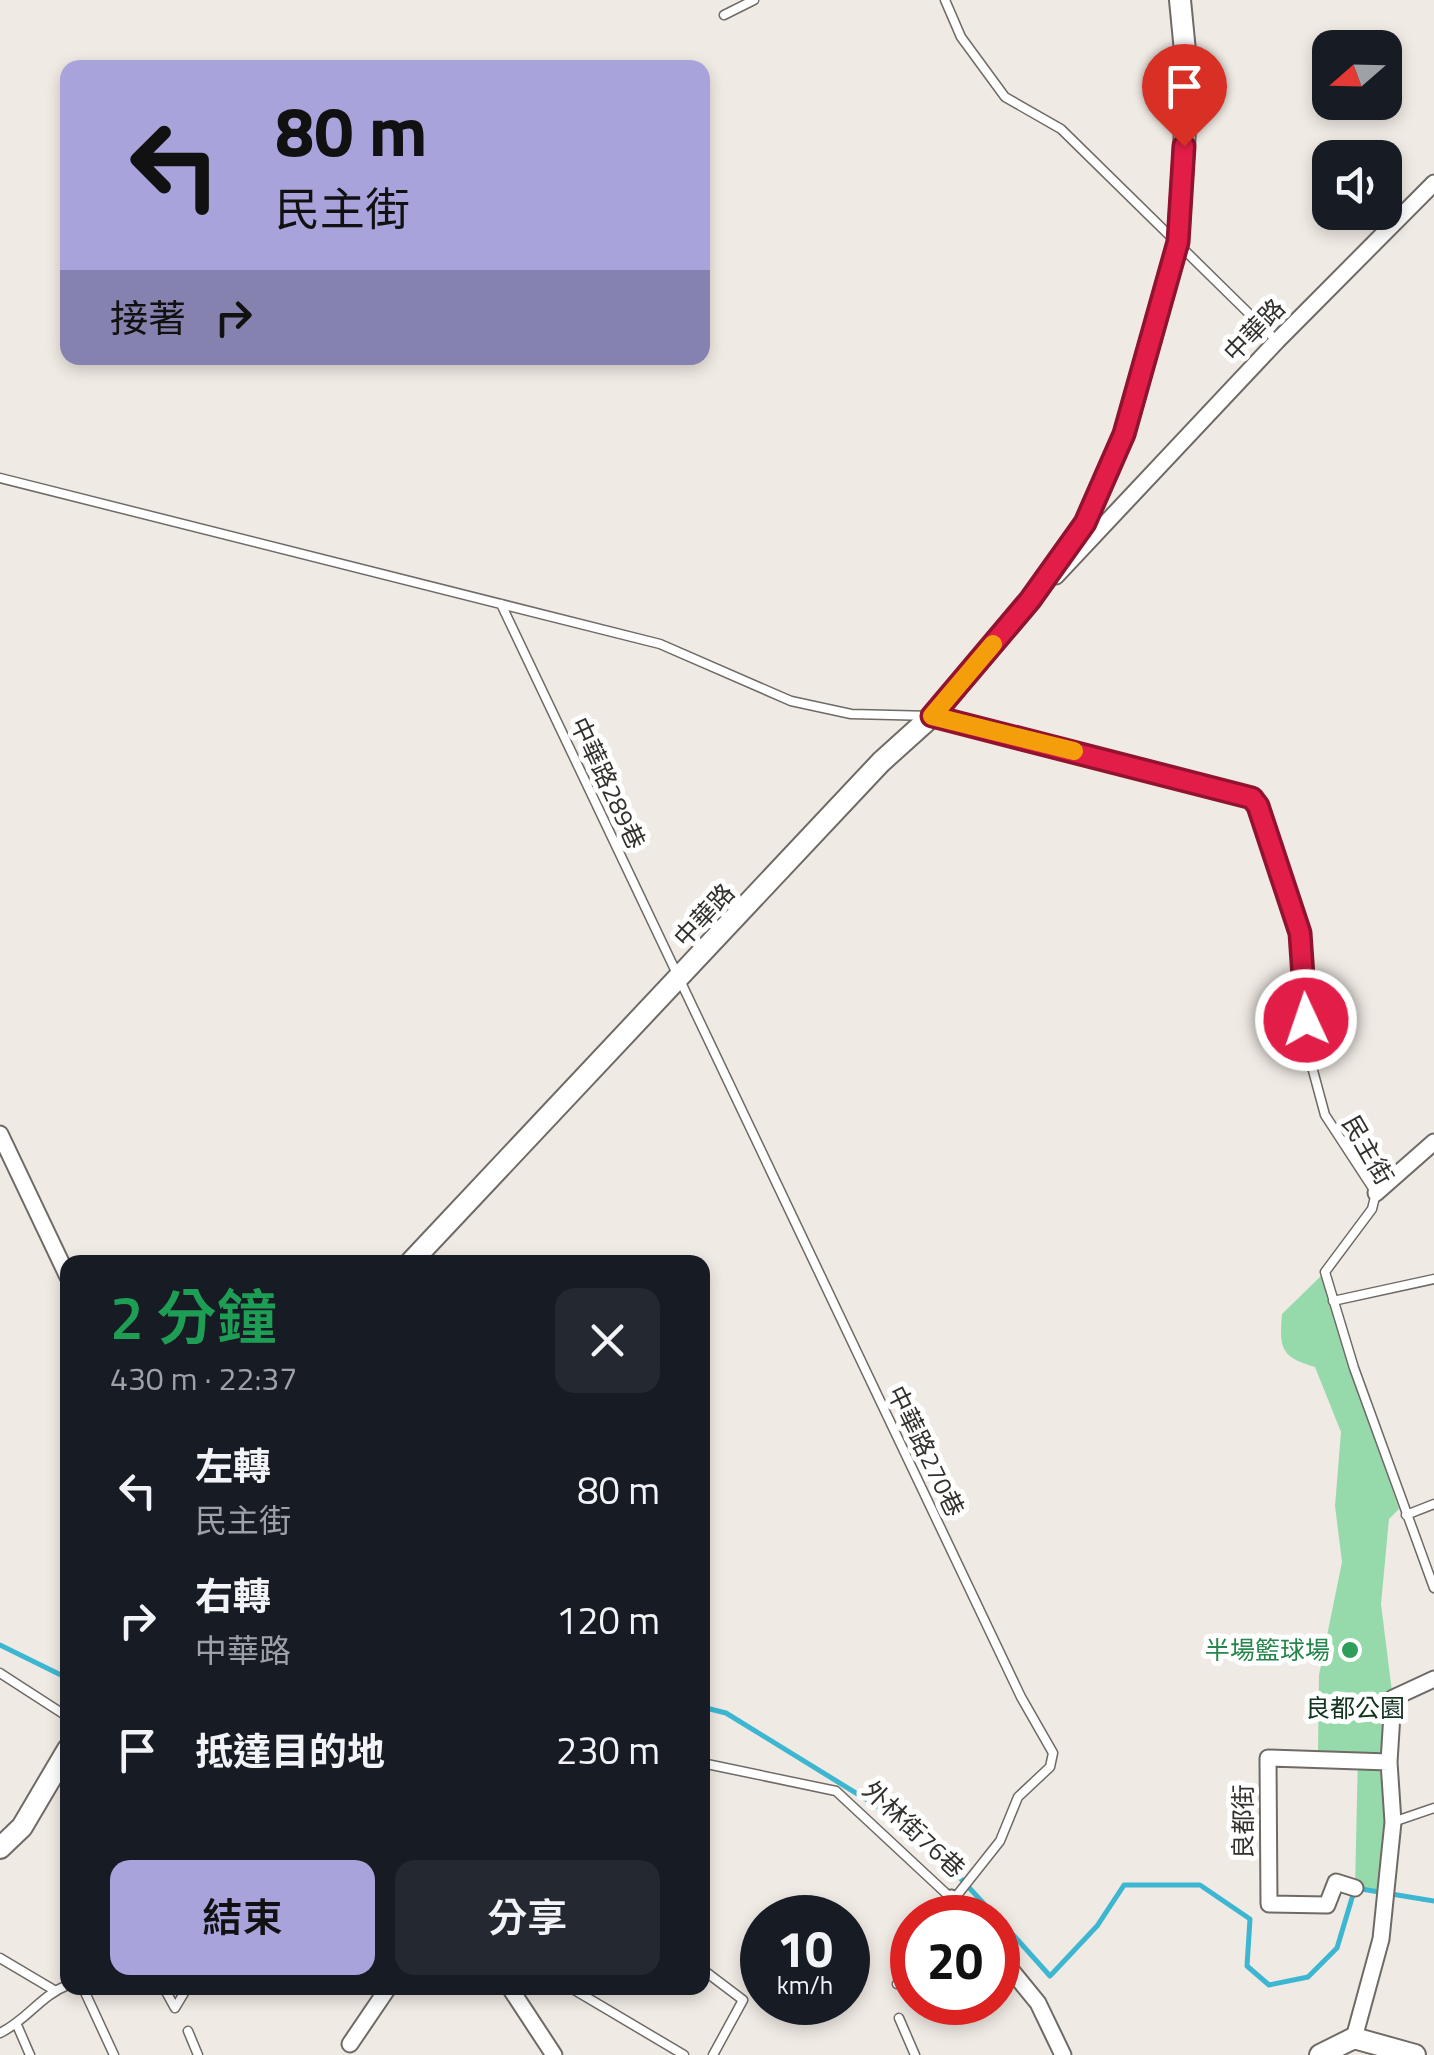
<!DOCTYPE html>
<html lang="zh-TW">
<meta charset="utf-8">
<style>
:root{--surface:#171b24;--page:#242831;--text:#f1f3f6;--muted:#9ea1a6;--accent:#a8a3db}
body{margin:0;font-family:"Titillium Web","Noto Sans TC",sans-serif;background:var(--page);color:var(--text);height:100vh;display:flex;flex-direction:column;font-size:38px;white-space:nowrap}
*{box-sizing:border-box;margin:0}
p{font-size:32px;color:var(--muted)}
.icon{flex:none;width:55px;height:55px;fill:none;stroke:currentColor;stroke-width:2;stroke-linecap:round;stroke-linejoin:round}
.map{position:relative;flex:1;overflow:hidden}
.sheet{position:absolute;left:60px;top:1255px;width:650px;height:740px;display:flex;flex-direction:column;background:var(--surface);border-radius:20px;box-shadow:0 5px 15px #0003}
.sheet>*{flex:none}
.banner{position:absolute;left:60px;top:60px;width:650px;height:305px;border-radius:20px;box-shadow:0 5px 15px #0003;background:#a8a3db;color:#111;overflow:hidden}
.needle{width:65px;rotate:250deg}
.fabs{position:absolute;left:1312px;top:30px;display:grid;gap:20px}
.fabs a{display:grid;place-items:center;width:90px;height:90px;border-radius:20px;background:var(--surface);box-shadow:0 5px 15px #0003;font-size:50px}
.speed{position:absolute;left:740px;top:1895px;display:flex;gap:20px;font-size:50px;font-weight:700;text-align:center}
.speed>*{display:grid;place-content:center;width:130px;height:130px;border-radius:50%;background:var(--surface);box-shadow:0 5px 15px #0003;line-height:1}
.speed small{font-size:25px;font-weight:400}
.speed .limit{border:15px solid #d22;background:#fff;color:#111}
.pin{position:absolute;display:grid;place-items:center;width:85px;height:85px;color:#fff;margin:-102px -42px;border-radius:50% 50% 50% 0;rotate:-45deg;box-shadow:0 0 10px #0007}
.pin .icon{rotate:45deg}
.me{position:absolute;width:110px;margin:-55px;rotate:357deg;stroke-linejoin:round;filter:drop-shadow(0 0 8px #0008)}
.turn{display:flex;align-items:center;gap:35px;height:210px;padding:0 50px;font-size:45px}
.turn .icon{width:130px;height:130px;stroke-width:2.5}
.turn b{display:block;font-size:70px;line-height:85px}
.then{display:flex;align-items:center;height:95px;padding:0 50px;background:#0003;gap:20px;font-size:38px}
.round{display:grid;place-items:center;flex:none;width:105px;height:105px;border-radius:20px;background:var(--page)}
.headline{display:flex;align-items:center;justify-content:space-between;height:170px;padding:0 50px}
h1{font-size:60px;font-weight:600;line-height:75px;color:#1e9e55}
.button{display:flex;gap:20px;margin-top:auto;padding:20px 50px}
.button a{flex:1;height:115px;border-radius:20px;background:var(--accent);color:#111;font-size:40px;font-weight:600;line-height:115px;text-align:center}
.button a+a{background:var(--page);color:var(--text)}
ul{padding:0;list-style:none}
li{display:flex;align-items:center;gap:30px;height:130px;padding:0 50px}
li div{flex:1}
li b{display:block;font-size:38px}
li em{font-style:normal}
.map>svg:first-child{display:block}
.green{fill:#96daac}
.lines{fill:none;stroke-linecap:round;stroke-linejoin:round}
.stream{stroke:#3db7d1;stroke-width:5}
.lane-casing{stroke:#6f6a65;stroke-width:11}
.street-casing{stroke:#6f6a65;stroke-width:19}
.secondary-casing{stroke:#6f6a65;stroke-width:24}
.lane{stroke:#fff;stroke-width:8}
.street{stroke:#fff;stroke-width:15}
.secondary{stroke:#fff;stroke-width:20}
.route-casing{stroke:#92132f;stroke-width:25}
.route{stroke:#e11d48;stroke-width:18}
.slow{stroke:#f59e0b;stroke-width:18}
.leisure-dot{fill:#2e9e5b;stroke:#fff;stroke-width:4}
.labels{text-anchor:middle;stroke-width:10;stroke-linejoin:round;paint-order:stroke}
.street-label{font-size:25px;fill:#33312e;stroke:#fff}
.leisure-label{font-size:25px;fill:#27864d;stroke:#fff;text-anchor:end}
.park-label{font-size:25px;fill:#123520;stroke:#fff}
</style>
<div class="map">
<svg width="1434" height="2055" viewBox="0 0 1434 2055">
<rect width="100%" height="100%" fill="#f0eae4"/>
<path class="green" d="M1321,1276L1399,1509L1389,1519L1381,1604L1392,1692L1387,1822L1380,1892L1355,1888L1358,1754L1318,1751L1319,1675L1342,1562L1335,1506L1341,1432L1315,1367C1281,1357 1279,1349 1282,1314Z"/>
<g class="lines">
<path class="stream" d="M0,1645L65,1677L68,1673
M702,1707L726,1713L916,1830L997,1918
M998,1918L1050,1976L1097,1926L1124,1885H1200L1250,1919L1247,1966L1269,1985L1308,1977L1337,1948L1355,1888L1434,1901"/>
<defs>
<path id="lane" d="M945,0L961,37L1005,97L1061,129L1277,341
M724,15L754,0
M0,478L660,644L791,701L851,714L932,716L1251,798L1258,805L1299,933L1308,1052L1325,1115L1376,1193L1372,1209L1325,1272L1354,1368L1434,1588
M501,604L1021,1697L1053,1753L1050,1767L1018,1797L1000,1841L939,1918
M1333,1301L1434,1279
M1406,1515L1434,1504
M0,1673L68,1717
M702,1763L836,1791L951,1898
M1393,1822L1434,1808
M0,1958L54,1990
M702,1969L743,2000L713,2055
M897,1984L912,1959
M83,1988L114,2055
M164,1988L175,2008L187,1988
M571,1988L684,2055
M899,2018L915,2055
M17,2025L30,2055
M188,2031L198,2055
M0,2033C26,2021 41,1995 68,1985"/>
<path id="street" d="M1056,576L1277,341L1434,183
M0,1134L68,1277
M1376,1193L1434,1142
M1355,1888L1336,1882L1327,1905L1269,1904L1268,1758L1389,1762
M951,1898L967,1918
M998,1954L1038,2003L1063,2055
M510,1988L554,2055
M1354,2038L1381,1939L1393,1822L1389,1762L1393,1698L1434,1679
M350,2044L388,1988"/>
<path id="secondary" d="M411,1262L881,762L932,716L1030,601L1085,523L1124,434L1178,242L1188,82L1180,0
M0,1848L22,1827L68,1749
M1320,2055L1354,2038L1415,2055"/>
</defs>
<use href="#lane" class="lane-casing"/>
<use href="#street" class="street-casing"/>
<use href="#secondary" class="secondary-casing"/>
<use href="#lane" class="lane"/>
<use href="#street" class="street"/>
<use href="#secondary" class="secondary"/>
</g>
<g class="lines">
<defs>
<path id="route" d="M1184,146L1178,242L1124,434L1085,523L1030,600L932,716L1252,798L1258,806L1300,933L1306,1020"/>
</defs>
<use href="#route" class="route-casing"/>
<use href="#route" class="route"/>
<path class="slow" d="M993,644L932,716L1074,751"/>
</g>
<circle class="leisure-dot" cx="1350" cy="1650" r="10"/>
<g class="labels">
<g class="street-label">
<text transform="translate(1254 330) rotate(-46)" y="9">中華路</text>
<text transform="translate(608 783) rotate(65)" y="9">中華路289巷</text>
<text transform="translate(704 915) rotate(-47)" y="9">中華路</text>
<text transform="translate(1368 1150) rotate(60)" y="9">民主街</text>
<text transform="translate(926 1451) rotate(64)" y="9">中華路270巷</text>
<text transform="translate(1243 1822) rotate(-90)" y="9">良都街</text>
<text transform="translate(914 1829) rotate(43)" y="9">外林街76巷</text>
</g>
<g class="leisure-label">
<text x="1330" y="1659">半場籃球場</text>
</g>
<g class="park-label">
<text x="1355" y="1717">良都公園</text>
</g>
</g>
</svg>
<div class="fabs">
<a><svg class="needle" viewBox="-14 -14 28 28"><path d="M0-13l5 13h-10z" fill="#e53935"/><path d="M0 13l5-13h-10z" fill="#9ea1a6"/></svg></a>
<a><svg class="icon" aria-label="sound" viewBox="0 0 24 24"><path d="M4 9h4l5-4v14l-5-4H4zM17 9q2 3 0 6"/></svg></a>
</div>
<div class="speed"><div>10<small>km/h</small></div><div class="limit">20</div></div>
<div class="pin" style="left:1184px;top:146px;background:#d93025"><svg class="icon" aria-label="arrive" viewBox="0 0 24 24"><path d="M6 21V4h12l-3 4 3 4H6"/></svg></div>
<svg class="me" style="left:1306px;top:1020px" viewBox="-20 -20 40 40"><circle r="17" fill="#e11d48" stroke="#fff" stroke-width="3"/><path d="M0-11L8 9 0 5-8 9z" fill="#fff"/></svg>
<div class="banner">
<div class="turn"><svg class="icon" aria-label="left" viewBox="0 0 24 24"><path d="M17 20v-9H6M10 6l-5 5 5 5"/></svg><div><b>80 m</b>民主街</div></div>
<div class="then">接著<svg class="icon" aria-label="right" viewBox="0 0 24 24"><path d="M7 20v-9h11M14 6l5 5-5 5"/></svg></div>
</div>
<section class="sheet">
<div class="headline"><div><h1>2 分鐘</h1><p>430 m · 22:37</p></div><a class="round"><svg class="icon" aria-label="close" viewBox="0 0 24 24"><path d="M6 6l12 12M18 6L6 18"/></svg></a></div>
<ul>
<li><svg class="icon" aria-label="left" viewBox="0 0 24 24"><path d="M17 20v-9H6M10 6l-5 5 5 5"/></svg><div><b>左轉</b><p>民主街</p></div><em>80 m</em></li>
<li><svg class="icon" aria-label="right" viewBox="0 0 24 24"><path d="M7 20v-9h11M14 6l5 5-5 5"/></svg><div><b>右轉</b><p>中華路</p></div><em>120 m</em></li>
<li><svg class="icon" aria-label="arrive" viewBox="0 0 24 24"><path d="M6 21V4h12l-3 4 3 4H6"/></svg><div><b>抵達目的地</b></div><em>230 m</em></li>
</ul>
<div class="button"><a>結束</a><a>分享</a></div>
</section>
</div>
